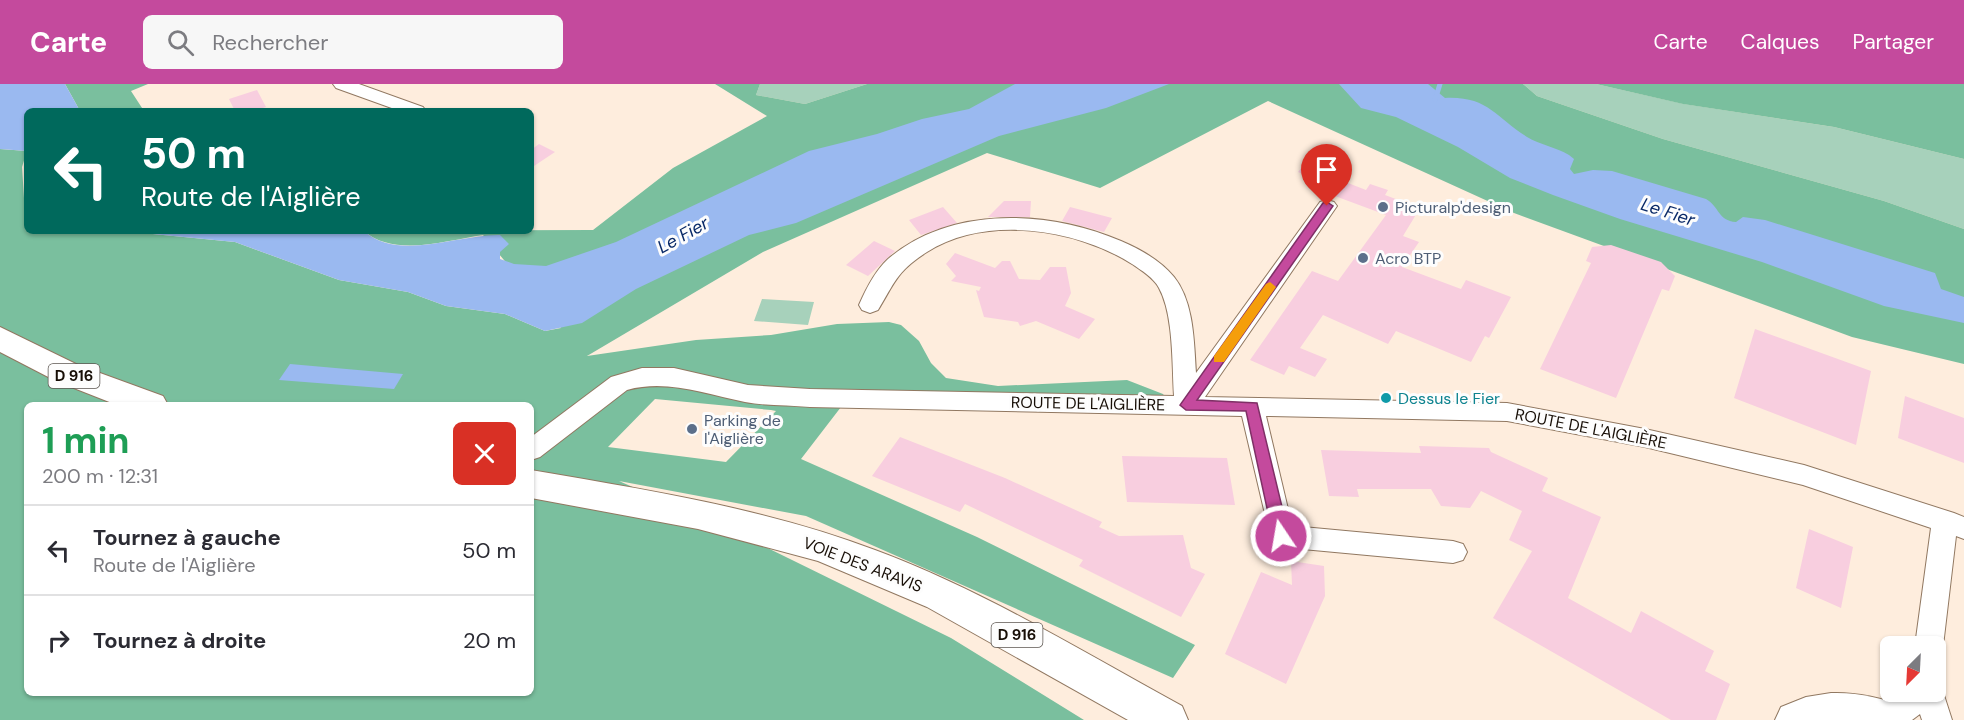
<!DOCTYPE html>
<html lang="fr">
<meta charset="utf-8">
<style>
:root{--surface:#fff;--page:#f7f7f7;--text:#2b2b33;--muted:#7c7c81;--line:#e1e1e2;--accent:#c44a9d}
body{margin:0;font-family:"DM Sans",sans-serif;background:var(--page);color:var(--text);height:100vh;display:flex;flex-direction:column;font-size:22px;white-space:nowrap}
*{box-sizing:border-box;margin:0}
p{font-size:20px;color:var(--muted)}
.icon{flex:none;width:33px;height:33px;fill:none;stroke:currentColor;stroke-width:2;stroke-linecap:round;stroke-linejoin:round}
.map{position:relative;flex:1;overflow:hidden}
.panel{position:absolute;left:24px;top:318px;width:510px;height:294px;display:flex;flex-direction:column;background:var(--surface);border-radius:9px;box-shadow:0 2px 4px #0004}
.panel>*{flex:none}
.guide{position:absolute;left:24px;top:24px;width:510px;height:126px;border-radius:9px;box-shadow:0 2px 4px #0004;background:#00695c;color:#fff;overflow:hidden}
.needle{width:39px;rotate:204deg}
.tools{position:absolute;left:1880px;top:552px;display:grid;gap:12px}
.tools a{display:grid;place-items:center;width:66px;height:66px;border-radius:9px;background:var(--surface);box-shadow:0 2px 4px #0004;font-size:30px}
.pin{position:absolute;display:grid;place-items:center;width:51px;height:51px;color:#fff;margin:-62px -26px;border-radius:50% 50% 50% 0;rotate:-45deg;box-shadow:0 0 6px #0007}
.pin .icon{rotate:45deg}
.me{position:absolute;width:66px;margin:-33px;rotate:348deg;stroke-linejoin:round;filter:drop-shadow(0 0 4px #0008)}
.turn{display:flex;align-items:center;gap:21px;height:126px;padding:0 18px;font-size:27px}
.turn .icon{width:78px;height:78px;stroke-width:2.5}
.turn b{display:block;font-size:42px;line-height:51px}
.round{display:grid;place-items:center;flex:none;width:63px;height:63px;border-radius:9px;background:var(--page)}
.summary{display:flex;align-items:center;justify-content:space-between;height:102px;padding:0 18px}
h1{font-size:36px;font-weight:700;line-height:45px;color:#1e9e55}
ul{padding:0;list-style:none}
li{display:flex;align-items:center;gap:18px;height:90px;padding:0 18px;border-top:2px solid var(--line)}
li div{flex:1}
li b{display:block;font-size:22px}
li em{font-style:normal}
header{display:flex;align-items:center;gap:36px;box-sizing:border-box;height:84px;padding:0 30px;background:var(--accent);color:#fff}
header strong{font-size:28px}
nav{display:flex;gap:33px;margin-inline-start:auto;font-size:21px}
.search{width:420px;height:54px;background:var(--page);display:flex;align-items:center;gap:15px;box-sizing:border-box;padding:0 21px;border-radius:9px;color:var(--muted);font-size:22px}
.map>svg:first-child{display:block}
.green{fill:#a7d1bb}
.forest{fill:#7abf9e;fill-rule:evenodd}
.water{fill:#9ab9f0}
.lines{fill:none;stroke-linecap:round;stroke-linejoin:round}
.stream{stroke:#9ab9f0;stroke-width:5}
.building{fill:#f8cedf}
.minor-casing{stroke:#917861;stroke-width:2}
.major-casing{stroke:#917861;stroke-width:2}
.highway-casing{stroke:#917861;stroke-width:2}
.minor{fill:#fff;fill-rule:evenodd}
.major{fill:#fff;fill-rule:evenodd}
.highway{fill:#fff;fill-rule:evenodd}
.route{fill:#c44a9d;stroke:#7f3066;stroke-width:1.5}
.slow{fill:#f59e0b}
.service-dot{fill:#5c6f8a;stroke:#fdfdfd;stroke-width:2}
.culture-dot{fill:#0f9aa8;stroke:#fdfdfd;stroke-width:2}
.labels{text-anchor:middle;stroke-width:6;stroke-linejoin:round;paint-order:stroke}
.shield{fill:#fdfdfd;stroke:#5c5650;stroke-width:1.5}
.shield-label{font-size:15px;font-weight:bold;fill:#170e06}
.service-label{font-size:16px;fill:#4e5e75;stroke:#fdfdfd;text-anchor:start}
.culture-label{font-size:16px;fill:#0d838f;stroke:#fdfdfd;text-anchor:start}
.street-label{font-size:16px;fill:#170e06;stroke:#fdfdfd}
.water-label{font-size:18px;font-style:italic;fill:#0a2a68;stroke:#fdfdfd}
</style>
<header>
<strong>Carte</strong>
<div class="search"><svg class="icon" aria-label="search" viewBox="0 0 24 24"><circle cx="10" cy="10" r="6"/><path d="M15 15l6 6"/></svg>Rechercher</div>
<nav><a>Carte</a><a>Calques</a><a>Partager</a></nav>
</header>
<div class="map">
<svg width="1964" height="636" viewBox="0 0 1964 636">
<rect width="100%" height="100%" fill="#feeddd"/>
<path class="green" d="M760,0H867L805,20L756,11Z
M1523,0H1596L1684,20L1834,43L1964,75V145L1884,117L1663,55L1537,12Z
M762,215L814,218L808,241L754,237Z"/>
<path class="forest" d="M65,0H148L131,7L144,27H80Z
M715,0H760L756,11L805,20L867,0H1523L1537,12L1663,55L1884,117L1964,145V280L1852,253L1514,129L1268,17L1100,104L987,69L763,168L587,272L696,256L771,251L837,240L889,238L901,241L919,257L931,279L946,294L998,302L1127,296L1163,310L1167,316L851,310L801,375L977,453L1195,561L1173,594L806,432L619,397L737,449L951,554L1084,636H0V65L27,67L22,83L24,114L27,116V147H122L235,158L339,196L408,208L446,222L505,230L545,247L561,244L483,151C447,156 395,174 364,147L593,146L673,84L767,32ZM655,315L771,326L776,327L726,378L608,363ZM27,321H531V609H27Z
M1596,0H1964V75L1834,43L1683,20Z"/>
<path class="water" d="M0,0H65L80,27H27V67L0,65Z
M1015,0H1169L1106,24L999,52L796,139L749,151L636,205L582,239L545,247L505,230L446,222L408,208L339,196L235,158L122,147H364C398,178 459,150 500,151L509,160L500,168V175L514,180L546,182L616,158L809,67L877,50L922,35L969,25Z
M1339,0H1428L1445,14C1488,12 1495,33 1527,53C1540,61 1556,63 1569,71L1574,75L1570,85L1574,90L1593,86L1612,87L1706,115C1719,122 1718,137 1736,138L1743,133L1765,136L1935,189L1941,205L1964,213V239L1884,222L1762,178L1620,135L1553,111L1510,94L1458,63L1396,33L1361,24Z
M290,280L403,290L394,305L279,296Z"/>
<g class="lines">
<path class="stream" d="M1435,16L1440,0"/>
</g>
<path class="building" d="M257,6L266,23L253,27H235L229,15Z
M539,60L555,68L531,84V66Z
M1318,65L1346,75L1330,92L1366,106L1370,100L1388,106L1385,111L1420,124L1403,152L1419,158L1402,183L1461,205L1466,196L1511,213L1489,254L1485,252L1471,278L1396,247L1388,260L1323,231L1300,264L1327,275L1315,293L1289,282L1284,291L1250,276L1312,187L1338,197L1386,131L1308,102L1315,95L1298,88Z
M1004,117H1031L1030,133H988Z
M943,123L957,139L921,151L909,136Z
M1070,123L1112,134L1104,148L1062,137Z
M874,157L895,167L868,192L846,181Z
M1611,161L1661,178L1675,192L1669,207L1662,205L1616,314L1540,285L1591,179L1586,177L1592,163Z
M955,169L995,184L1002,177H1010L1019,195L1040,196L1050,183H1066L1071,209L1065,222L1095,235L1079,255L1036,237L1020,242L1018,238L984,233L976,206L979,207L981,203L951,197L956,192L946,180Z
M1755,245L1871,287L1856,361L1734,314Z
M1905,312L1964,334V379L1898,354Z
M900,353L1005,394L1102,438L1099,443L1119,452L1183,451L1191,484L1205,490L1181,533L1079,482L1083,476L965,420L960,428L872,392Z
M1419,362L1489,364L1491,368L1548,394L1542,407L1601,433L1568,514L1631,549L1641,527L1714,567L1705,587L1730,600L1716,636H1671L1493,534L1532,467L1509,456L1522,427L1481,407L1470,424L1441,422L1431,405H1357L1359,413L1329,412L1321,366L1421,369Z
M1122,372L1227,374L1235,421L1127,418Z
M1809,445L1853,463L1841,524L1796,504Z
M1291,477L1324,482L1325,512L1286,600L1225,570L1261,488L1292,501Z"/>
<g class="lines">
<defs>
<path id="minor" d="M333,0H359L423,23L426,27H400L336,4Z
M1327,116L1334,118L1337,122L1205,313L1507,319L1645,345L1804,381L1954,429L1964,433V455L1956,452L1943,562L1939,571L1935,573V562H1915L1931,444L1803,401L1645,363L1507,337L1266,332L1292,442L1453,457L1463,460L1467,468L1463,476L1453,479L1281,463L1272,460L1242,332L810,323C789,321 766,322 745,318C705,310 667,295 627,306L540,373L531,376V353L611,293L642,284H674L748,301L810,305L1174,312C1172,282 1174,231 1159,204C1154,194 1141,186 1132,180C1076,144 985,131 927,168C897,187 895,198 878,226L870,229L862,226L859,221C866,205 875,187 888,175C951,121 1049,126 1121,157C1140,165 1161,177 1174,193C1194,218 1194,258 1196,289L1320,118Z
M1935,597L1943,608L1952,636H1922L1920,630L1912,636H1875L1878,624L1902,608H1935Z"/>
<path id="major" d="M1831,609C1858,608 1882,614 1906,623L1912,636H1775L1781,623L1806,613Z"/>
<path id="highway" d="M0,243L78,281L163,312L168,321H117L56,297L0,268Z
M531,386C647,406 764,424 875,466C983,506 1081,567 1182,622L1188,636H1128L927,523L818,477L698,445L531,414Z"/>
</defs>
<use href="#minor" class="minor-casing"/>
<use href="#major" class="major-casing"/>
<use href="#highway" class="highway-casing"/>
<use href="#minor" class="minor"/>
<use href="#major" class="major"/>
<use href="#highway" class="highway"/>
</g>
<path class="route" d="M1327,118L1333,122L1197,316L1257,319L1289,452L1281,459L1273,452L1246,327L1186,326L1180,321L1323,119Z"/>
<path class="slow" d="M1270,198L1276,203L1224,278H1214V272L1266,200Z"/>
<g class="service-dot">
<circle cx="1383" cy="123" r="6"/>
<circle cx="1363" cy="174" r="6"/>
<circle cx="692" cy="345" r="6"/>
</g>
<circle class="culture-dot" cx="1386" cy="314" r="6"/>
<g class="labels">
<g class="shield">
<rect x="48.5" y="280" width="51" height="24" rx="4.5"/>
<rect x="991.5" y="539" width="51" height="24" rx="4.5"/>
</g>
<g class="shield-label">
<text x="74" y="297">D 916</text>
<text x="1017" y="556">D 916</text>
</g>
<g class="service-label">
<text x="1395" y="129">Picturalp'design</text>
<text x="1375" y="180">Acro BTP</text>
<text x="704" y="342">Parking de<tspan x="704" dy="18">l'Aiglière</tspan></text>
</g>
<g class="culture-label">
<text x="1398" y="320">Dessus le Fier</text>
</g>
<g class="street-label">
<text transform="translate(1088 319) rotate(1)" y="6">ROUTE DE L'AIGLIÈRE</text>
<text transform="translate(1591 344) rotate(11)" y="6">ROUTE DE L'AIGLIÈRE</text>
<text transform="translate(863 480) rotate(21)" y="6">VOIE DES ARAVIS</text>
</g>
<g class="water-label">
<text transform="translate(1668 128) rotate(18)" y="6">Le Fier</text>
<text transform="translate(683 151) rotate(-29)" y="6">Le Fier</text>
</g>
</g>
</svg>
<div class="tools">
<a><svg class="needle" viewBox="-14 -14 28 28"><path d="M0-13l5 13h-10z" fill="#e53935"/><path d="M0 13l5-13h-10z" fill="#7c7c81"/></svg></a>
</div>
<div class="pin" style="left:1327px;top:122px;background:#d93025"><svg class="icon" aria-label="arrive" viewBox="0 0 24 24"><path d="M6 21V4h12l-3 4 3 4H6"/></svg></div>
<svg class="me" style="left:1281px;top:452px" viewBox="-20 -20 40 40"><circle r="17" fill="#c44a9d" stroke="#fff" stroke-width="3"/><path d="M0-11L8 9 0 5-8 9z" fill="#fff"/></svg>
<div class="guide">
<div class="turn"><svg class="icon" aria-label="left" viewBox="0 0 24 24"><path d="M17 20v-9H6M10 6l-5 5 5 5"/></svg><div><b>50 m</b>Route de l'Aiglière</div></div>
</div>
<section class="panel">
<div class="summary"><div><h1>1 min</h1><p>200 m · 12:31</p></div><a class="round" style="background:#d93025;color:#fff"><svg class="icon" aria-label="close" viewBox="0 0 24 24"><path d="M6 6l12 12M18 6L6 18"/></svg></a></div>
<ul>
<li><svg class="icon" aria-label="left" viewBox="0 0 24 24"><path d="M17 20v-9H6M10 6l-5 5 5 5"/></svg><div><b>Tournez à gauche</b><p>Route de l'Aiglière</p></div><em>50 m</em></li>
<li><svg class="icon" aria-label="right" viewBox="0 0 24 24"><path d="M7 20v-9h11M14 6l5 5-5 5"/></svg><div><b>Tournez à droite</b></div><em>20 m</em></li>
</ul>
</section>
</div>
